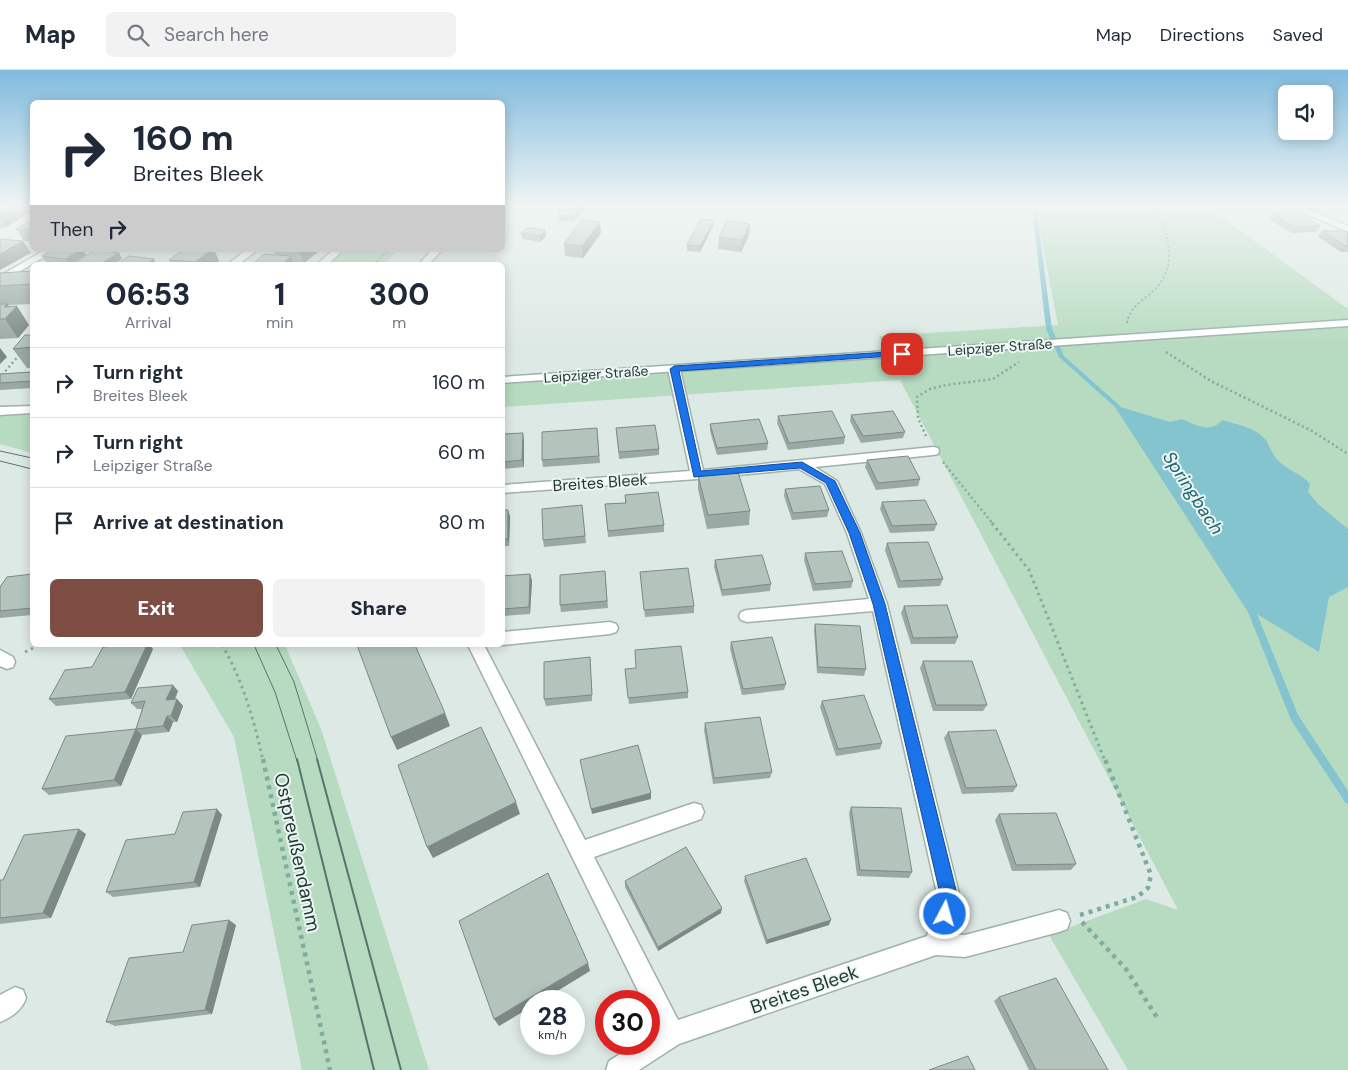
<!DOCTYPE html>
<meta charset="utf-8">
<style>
:root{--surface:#fff;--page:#f2f2f3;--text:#1f2937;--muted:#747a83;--line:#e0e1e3;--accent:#7d4d44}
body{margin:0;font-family:"DM Sans",sans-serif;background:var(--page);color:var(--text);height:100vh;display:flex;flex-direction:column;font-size:19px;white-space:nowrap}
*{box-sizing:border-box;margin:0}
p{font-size:16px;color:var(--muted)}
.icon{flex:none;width:28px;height:28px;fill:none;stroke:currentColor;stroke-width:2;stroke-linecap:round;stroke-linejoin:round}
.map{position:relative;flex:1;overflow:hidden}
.drawer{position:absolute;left:30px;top:192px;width:475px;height:385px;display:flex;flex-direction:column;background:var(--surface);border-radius:8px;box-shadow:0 2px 12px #0003}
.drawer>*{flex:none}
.hud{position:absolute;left:30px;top:30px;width:475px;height:152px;border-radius:8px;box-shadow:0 2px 12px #0003;background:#fff;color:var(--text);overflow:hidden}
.fabs{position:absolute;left:1278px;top:15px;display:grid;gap:10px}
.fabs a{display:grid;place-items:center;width:55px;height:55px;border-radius:8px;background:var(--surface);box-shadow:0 2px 12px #0003;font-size:25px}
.speed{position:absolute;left:520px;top:920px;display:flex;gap:10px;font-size:25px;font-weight:700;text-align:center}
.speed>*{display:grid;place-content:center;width:65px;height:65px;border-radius:50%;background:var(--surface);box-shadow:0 2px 12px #0003;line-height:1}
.speed small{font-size:12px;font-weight:400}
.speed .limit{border:8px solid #d22;background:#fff;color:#111}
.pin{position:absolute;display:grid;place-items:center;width:42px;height:42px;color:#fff;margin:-21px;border-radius:10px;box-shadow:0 2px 8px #0006}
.me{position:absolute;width:55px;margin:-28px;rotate:6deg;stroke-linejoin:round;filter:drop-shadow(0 0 4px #0008)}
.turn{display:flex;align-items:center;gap:18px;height:105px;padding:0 20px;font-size:22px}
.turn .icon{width:65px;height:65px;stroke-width:2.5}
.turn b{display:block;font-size:35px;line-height:42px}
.then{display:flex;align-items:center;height:48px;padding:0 20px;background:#0003;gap:10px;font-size:19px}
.eta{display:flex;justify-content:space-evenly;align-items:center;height:85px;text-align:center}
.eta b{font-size:30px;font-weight:800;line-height:35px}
.action{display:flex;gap:10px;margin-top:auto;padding:10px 20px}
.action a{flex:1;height:58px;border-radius:8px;background:var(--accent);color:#fff;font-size:20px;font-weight:800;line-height:58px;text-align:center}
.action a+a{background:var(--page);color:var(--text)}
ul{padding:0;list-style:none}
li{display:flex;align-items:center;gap:15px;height:70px;padding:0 20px;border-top:1px solid var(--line)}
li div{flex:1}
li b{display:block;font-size:19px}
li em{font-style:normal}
header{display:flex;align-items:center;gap:30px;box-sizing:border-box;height:70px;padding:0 25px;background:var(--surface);border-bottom:1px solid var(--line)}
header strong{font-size:24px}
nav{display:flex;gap:28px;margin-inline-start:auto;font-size:18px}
.search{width:350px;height:45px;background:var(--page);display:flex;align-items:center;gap:12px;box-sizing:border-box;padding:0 18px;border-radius:8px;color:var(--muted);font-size:19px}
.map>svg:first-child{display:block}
.green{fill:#b6dbc0}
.water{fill:#84c4cf}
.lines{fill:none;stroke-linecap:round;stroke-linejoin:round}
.stream{fill:#84c4cf;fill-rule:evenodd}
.service-casing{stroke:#a0b0ab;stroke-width:3}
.minor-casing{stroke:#a0b0ab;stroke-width:3}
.tertiary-casing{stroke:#a0b0ab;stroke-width:3}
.path-far3{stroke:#7ead9e;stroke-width:2;stroke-dasharray:2 2.5;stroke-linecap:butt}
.path-far2{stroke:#7ead9e;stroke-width:2.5;stroke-dasharray:2 3;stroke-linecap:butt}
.path-far1{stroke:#7ead9e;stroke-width:3;stroke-dasharray:2.5 4;stroke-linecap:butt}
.path{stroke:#7ead9e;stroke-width:4.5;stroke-dasharray:4 5;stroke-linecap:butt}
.service{fill:#fff;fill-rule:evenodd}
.minor{fill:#fff;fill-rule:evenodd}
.tertiary{fill:#fff;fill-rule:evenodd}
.tram-far1{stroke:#59746d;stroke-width:1}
.tram{stroke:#59746d;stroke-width:2}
.wall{fill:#9aa9a3}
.shaded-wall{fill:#7d8984}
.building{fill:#b3c4bd;stroke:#7d8984}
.route{fill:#1a73e8;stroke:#114b97}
.labels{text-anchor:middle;stroke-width:4;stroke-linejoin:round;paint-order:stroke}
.far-street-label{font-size:14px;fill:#1f3832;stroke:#edf6f2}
.street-label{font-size:16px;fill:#1f3832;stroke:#edf6f2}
.water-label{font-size:18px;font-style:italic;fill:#1a6473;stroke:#edf6f2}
.near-street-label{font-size:19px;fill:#1f3832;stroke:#edf6f2}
</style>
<header>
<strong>Map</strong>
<div class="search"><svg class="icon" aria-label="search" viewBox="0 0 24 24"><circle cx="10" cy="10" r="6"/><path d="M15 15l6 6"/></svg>Search here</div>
<nav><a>Map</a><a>Directions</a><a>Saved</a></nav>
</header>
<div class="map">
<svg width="1348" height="1000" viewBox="0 0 1348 1000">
<rect width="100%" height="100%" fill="#dde9e4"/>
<path class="green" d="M1035,136H1206L1348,239V1000H1128L1049,865L1146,829L1178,840L900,310L503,337V313L889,287L879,266L1058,255Z
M345,180H398L383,195H329Z
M32,336V383L0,374V338Z
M180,575H285L321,659L429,1000H302L234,667Z"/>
<path class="water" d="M1117,336L1170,352L1182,349C1195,355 1211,364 1222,350C1235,354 1259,358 1267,372C1272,382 1273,386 1282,394C1291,402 1302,404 1310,414L1308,422L1318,434L1348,459V517L1329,527L1319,582L1252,541Z"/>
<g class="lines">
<path class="stream" d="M1032,136H1036L1052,259L1064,286L1119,335L1255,539L1298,645L1348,721V734L1345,732L1291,650L1248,542L1115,337L1059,287L1046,259Z"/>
<defs>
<path id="service" d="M432,180H442L428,195H418Z"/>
<path id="minor" d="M1289,136H1300L1348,156V162Z
M45,180H56L0,213V206Z
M246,180H257L238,195H227Z
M333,180H343L327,195H316Z
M674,296L680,299L703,400L933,377L938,378L939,381L938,384L933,385L815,397L837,411L861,463L887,534L960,828L950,864L965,865L1059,840L1067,843L1070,851L1067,859L1059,862L965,887L936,885L679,974L639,1000H606L609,991L636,974H649V965L657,960L649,942V931H643L468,575H484L585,770L694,733L701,735L704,742L701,749L594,787L678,950L927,866L938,828L873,541L747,552L741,550L739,546L741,542L747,540L869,529L847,463L825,414L799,399L697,409L502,423V415L690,401L668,299Z
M610,552L616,554L618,558L616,562L610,564L502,575H501H502V562Z
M0,580L13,587L15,592L13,597L7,599L0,596Z
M15,917L23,920L26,928C22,940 12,947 0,952V925Z"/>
<path id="tertiary" d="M1348,250V256L502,313V307Z
M32,336V343L0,345V337Z"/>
</defs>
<use href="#service" class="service-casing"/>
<use href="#minor" class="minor-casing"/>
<use href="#tertiary" class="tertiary-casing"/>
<path class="path-far3" d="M373,195L389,180
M1127,253C1129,238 1143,230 1153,221C1179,197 1170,161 1151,136"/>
<path class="path-far2" d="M1166,282L1211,311L1312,361L1348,384
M2,305L21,283
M926,366L918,348L917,327L930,319L946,315L993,309L1019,292
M943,392L993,454"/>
<path class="path-far1" d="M992,453L1029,500L1105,691
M222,575C242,608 255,653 263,691
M25,582L39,575"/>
<path class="path" d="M263,689L330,1000
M1080,845L1137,827L1148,818L1151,805L1105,689
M1082,852L1126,899L1158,949"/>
<use href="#service" class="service"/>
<use href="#minor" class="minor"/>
<use href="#tertiary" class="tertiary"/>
<path class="tram-far1" d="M0,381L32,388
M0,391L32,399
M254,575L275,622L297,691
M276,575L294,612L318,691"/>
<path class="tram" d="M297,689L374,1000
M317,689L401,1000"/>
</g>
<path class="wall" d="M0,136H32V141L6,157L0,158Z
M561,136H587L573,152L559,150L558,140Z
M1243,136H1277L1275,140L1251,141Z
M1272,143L1320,156L1316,162L1291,163L1269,149Z
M32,150V171H24L16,159Z
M750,154L749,165L741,182L718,179L719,167Z
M713,156L700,182L687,181V175Z
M1322,161H1348V182H1341L1318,167Z
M521,163L546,166L540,172L522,169Z
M601,163L583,188L565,186L564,174Z
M183,180H236L233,182L214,180L219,191L214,195H172L169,190Z
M273,180H320L304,193L293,192L295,195H252L275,185Z
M119,183L122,189L112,195H78L76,192Z
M86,185L70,195L46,192L42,186Z
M32,201V234L8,235L29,255L18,268L0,269V203Z
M32,265V298H27L13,279Z
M32,302V318L0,320V304Z
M851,345L905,362L903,368L861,373L850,351Z
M778,346L845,367L844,374L788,380L777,353Z
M710,354L768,373L767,380L717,385L710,361Z
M597,358L600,393L543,397L542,390Z
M616,358L659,379V385L619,389Z
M502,364L524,370V397L502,399Z
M867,390L920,409L918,416L876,420L865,397Z
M698,405L750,441L749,455L707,459L698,419Z
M785,419L829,440L827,447L792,450L784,426Z
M625,425L664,455V462L608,467L605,434L625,433Z
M882,432L937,454L934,461L890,463L880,439Z
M582,435L586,473L544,477L543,470Z
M502,440L510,446L509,476H502Z
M887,473L943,509L940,516L898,518L885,480Z
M805,483L853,511L851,518L813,521L804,490Z
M715,490L771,514L770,521L722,526L714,497Z
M605,501L608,538L561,542L560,535Z
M640,502L694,536V543L645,547Z
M32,504V545L0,548V517Z
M530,504L532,511L530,544L502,546V506Z
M904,536L958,567L955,574H911L901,543Z
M815,554L866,599L864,606L817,603L814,560Z
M731,572L786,614L784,620L742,625L730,579Z
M153,579L131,629L56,636L49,629L92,597Z
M590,587L592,631L546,636L544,629Z
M923,591L987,635L983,641H933L920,598Z
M625,599L688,622V628L629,634Z
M178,621L175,630L177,629L183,636L177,652H173L169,662L142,665L136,659L142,639H137L131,633Z
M822,631L882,673L880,679L836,686L820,637Z
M705,653L772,702L770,708L713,714L704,660Z
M136,659L142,665L121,716L49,725L42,719Z
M948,662L1017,716L1013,722L962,724L944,668Z
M851,737L912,802L909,808L857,806L849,743Z
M217,739L222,745L200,817L113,827L106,822L175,764Z
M999,744L1076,794L1071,800L1012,801L995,750Z
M86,764L51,848L0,854V810H3Z
M745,806L829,855L766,874L744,811Z
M625,811L721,843L658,881L625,817Z
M236,855L212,944L115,956L106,952L183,882Z
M999,927L1108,1000H1029L994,931Z"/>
<path class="shaded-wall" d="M15,136H32V141L6,157L0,148V145Z
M582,136H587L573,152V146Z
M714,151L713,156L700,182V176Z
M600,152L601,163L583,188L582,176Z
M750,154L749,165L741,182L742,170Z
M545,160L546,166L540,172V166Z
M23,171L31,183L0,200V184Z
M80,180H83L86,185L70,195L66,189Z
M212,180H214L219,191L214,195H196L195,192Z
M300,180H320L304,193L299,181Z
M119,183L122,189L112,195H100V194Z
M291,186L295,195H281Z
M154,189L156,195H144Z
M7,234L12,241L17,236L29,255L18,268L5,249L4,237Z
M0,278L7,287L0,294Z
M523,363L524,370V397L522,390Z
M508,440L510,446L509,476L508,469Z
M530,504L532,511L530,544L529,537Z
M147,575H150L153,579L131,629L125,622Z
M590,587V594L592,631V625Z
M173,615L178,621L171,637L166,630Z
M177,629L183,636L177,652L171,646Z
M445,643L450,656L397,680L391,667Z
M167,646L173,652L169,662L163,656Z
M136,659L142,665L121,716L114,710Z
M651,723V729L592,744L591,739Z
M516,732L520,744L433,788L427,777Z
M217,739L222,745L200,817L194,812Z
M79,759L86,764L51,848L43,843Z
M722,838L721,843L658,881V877Z
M229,850L236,855L212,944L205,940Z
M831,850L829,855L766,874L767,870Z
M588,893L590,901L541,931H531V937L499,956L494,949Z"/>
<path class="building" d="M0,136H15L0,145Z
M561,136H582L573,146L558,145L562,140H558Z
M1297,142L1320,156L1295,157L1272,143Z
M701,149L714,151L700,176L687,175Z
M32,150V160L16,159Z
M582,150L600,152L582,176L564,174Z
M727,151L750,154L742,170L719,167Z
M527,158L545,160L540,166L521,163Z
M1322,161H1347L1348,176H1345Z
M0,169L23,171L0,184Z
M52,180H80L66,189L42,186Z
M95,180L119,183L100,194L76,192Z
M183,180H212L195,192L169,190Z
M264,184L291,186L281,195H283H252Z
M129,186L154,189L144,195H116Z
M32,201V214L0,216V203Z
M0,234H7L4,237L17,236L5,249H0Z
M25,265H32V277L13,279Z
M32,302V311L0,313V304Z
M832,341L845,367L789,373L778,346Z
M893,341L905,362L863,366L851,345Z
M759,349L768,373L717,378L710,354Z
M655,355L659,379L619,382L616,358Z
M597,358L599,386L542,390V362Z
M523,363L522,390L502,392V364Z
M908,386L920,409L878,413L867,390Z
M738,402L750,441L708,445L698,405Z
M820,416L829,440L793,443L785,419Z
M658,422L664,455L608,461L605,434L626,433L625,425Z
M925,430L937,454L892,456L882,432Z
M582,435L585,466L543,470L542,439Z
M502,440H508V469H502Z
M928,472L943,509L900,511L887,473Z
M842,481L853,511L815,514L805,483Z
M762,485L771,514L722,520L715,490Z
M688,498L694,536L644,540L640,502Z
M605,501L607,531L560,535V505Z
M32,504V538L0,541V517L7,507Z
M530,504L529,537L502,539V506Z
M947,535L958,567L913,568L904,536Z
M815,554L860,556L866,599L818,597Z
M772,567L786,614L743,619L731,572Z
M123,575H147L125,622L49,629L65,600L92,597L103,577Z
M357,575H415L445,643L391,667Z
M681,576L688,622L628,628L625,599L636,598L635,580Z
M590,587L592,625L544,629V592Z
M923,591H972L987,635H936Z
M173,615L166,630L177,629L171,646H167L163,656L136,659L145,631L131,633L138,618Z
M864,625L882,673L838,679L822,631Z
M760,647L772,702L714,708L705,653Z
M481,657L516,732L427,777L398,695Z
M136,659L114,710L42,719L66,666Z
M996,660L1017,716L966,718L948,662Z
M638,675L651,723L591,739L580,690Z
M851,737L901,738L912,802L860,800Z
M217,739L194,812L106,822L126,770L175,764L183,742Z
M1056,743L1076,794L1016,795L999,744Z
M79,759L43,843L0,848V810H3L24,765Z
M686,777L722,838L658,877L625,811Z
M806,788L831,850L767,870L745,806Z
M548,803L588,893L494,949L459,851Z
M229,850L205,940L106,952L129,888L183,882L192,855Z
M1056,908L1108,1000H1036L999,927Z
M968,986L975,1000H929Z"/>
<linearGradient id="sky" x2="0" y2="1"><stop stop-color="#80bade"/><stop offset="0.49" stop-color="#f0f5f3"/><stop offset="1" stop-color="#f0f5f3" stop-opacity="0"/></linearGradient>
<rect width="1348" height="276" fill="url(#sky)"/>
<path class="route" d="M902,281L906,284L905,285L679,301L701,401L802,392L835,411L860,463L885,534L958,828L951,849L945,852L939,849L937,844L941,828L873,534L849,463L826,413L800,398L694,407L670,299L674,296Z"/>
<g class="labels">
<g class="far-street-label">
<text transform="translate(1000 277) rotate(-4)" y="5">Leipziger Straße</text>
<text transform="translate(596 304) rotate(-4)" y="5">Leipziger Straße</text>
</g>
<g class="street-label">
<text transform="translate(600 412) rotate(-4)" y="6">Breites Bleek</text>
</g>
<g class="water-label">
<text transform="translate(1193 423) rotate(57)" y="6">Springbach</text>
</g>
<g class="near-street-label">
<text transform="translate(298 782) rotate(78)" y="7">Ostpreußendamm</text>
<text transform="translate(804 919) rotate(-19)" y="7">Breites Bleek</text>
</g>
</g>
</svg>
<div class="fabs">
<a><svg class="icon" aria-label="sound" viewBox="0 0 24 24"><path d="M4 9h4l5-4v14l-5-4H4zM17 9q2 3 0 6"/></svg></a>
</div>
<div class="speed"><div>28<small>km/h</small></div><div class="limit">30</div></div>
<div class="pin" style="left:902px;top:284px;background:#d93025"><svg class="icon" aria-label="arrive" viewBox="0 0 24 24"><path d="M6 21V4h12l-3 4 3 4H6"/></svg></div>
<svg class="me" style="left:945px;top:844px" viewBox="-20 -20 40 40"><circle r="17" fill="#1a73e8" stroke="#fff" stroke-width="3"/><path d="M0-11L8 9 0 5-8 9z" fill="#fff"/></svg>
<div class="hud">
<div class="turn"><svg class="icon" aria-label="right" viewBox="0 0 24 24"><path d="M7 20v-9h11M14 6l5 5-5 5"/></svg><div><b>160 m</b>Breites Bleek</div></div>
<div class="then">Then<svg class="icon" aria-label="right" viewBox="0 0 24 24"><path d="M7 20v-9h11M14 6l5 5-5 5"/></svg></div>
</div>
<section class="drawer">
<div class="eta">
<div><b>06:53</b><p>Arrival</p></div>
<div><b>1</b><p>min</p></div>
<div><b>300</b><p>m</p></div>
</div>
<ul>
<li><svg class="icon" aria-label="right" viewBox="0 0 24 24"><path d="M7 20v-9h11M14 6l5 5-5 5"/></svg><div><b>Turn right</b><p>Breites Bleek</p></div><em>160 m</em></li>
<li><svg class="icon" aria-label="right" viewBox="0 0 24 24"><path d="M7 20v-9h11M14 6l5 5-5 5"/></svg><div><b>Turn right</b><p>Leipziger Straße</p></div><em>60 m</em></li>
<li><svg class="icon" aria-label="arrive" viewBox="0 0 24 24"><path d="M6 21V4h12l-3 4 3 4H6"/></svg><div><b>Arrive at destination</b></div><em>80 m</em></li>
</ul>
<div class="action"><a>Exit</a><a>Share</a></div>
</section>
</div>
